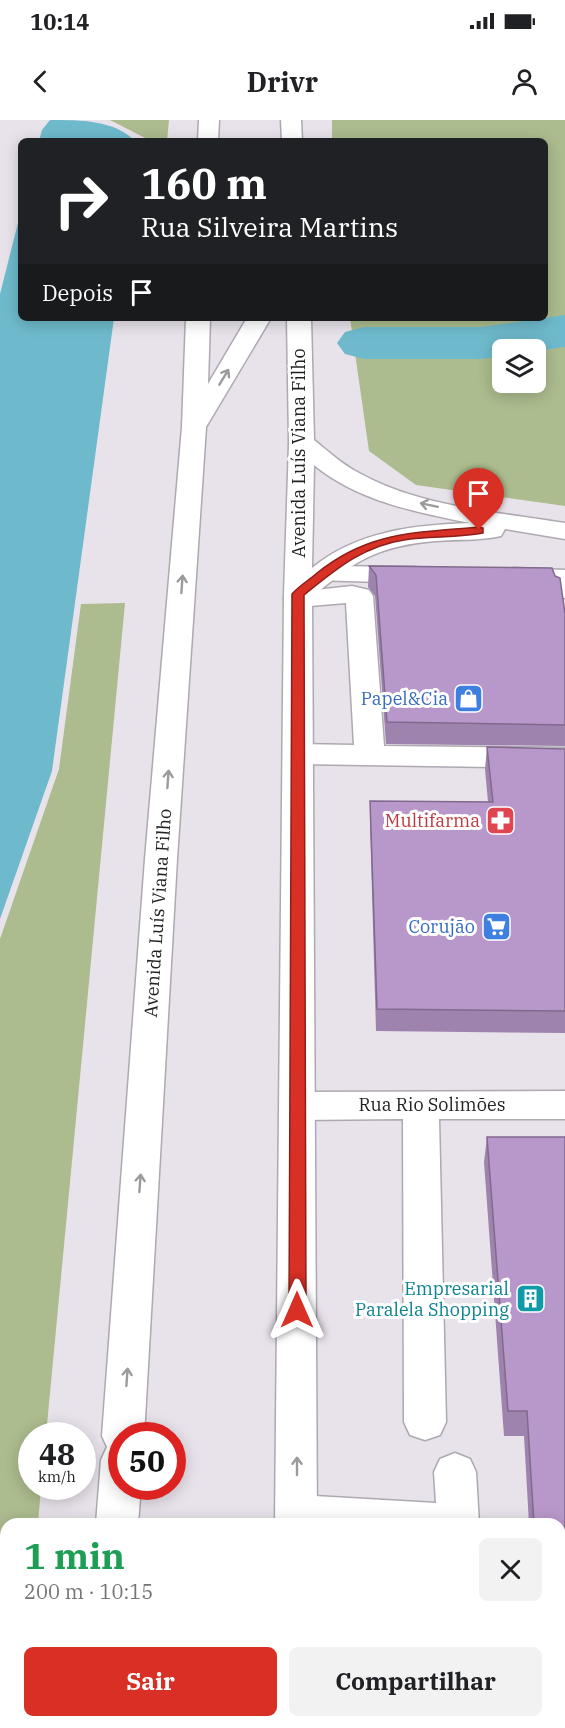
<!DOCTYPE html>
<html lang="pt">
<meta charset="utf-8">
<style>
:root{--surface:#fff;--page:#f2f2f2;--text:#202124;--muted:#757577;--accent:#d93025}
body{margin:0;font-family:"IBM Plex Serif",serif;background:var(--page);color:var(--text);height:100vh;display:flex;flex-direction:column;font-size:22px;white-space:nowrap}
*{box-sizing:border-box;margin:0}
p{font-size:20px;color:var(--muted)}
.icon{flex:none;width:33px;height:33px;fill:none;stroke:currentColor;stroke-width:2;stroke-linecap:round;stroke-linejoin:round}
.map{position:relative;flex:1;overflow:hidden}
.panel{position:absolute;left:0px;top:1398px;width:566px;height:210px;display:flex;flex-direction:column;background:var(--surface);border-radius:18px 18px 0 0;box-shadow:0 3px 15px #0003}
.panel>*{flex:none}
.top-card{position:absolute;left:18px;top:18px;width:530px;height:183px;border-radius:9px;box-shadow:0 3px 15px #0003;background:#202124;color:#fff;overflow:hidden}
.buttons{position:absolute;left:492px;top:219px;display:grid;gap:12px}
.buttons a{display:grid;place-items:center;width:54px;height:54px;border-radius:9px;background:var(--surface);box-shadow:0 3px 15px #0003;font-size:30px}
.speed{position:absolute;left:18px;top:1302px;display:flex;gap:12px;font-size:30px;font-weight:700;text-align:center}
.speed>*{display:grid;place-content:center;width:78px;height:78px;border-radius:50%;background:var(--surface);box-shadow:0 3px 15px #0003;line-height:1}
.speed small{font-size:15px;font-weight:400}
.speed .limit{border:9px solid #d22;background:#fff;color:#111}
.pin{position:absolute;display:grid;place-items:center;width:51px;height:51px;color:#fff;margin:-62px -26px;border-radius:50% 50% 50% 0;rotate:-45deg;box-shadow:0 0 6px #0007}
.pin .icon{rotate:45deg}
.me{position:absolute;width:66px;margin:-33px;rotate:0deg;stroke-linejoin:round;filter:drop-shadow(0 0 4px #0008)}
.turn{display:flex;align-items:center;gap:21px;height:126px;padding:0 24px;font-size:27px}
.turn .icon{width:78px;height:78px;stroke-width:2.5}
.turn b{display:block;font-size:42px;line-height:51px}
.then{display:flex;align-items:center;height:57px;padding:0 24px;background:#0003;gap:12px;font-size:22px}
.round{display:grid;place-items:center;flex:none;width:63px;height:63px;border-radius:9px;background:var(--page)}
.overview{display:flex;align-items:center;justify-content:space-between;height:102px;padding:0 24px}
h1{font-size:36px;font-weight:700;line-height:45px;color:#1e9e55}
.cta{display:flex;gap:12px;margin-top:auto;padding:12px 24px}
.cta a{flex:1;height:69px;border-radius:9px;background:var(--accent);color:#fff;font-size:24px;font-weight:700;line-height:69px;text-align:center}
.cta a+a{background:var(--page);color:var(--text)}
.status{display:flex;justify-content:space-between;align-items:center;height:42px;padding:0 30px;background:var(--surface);direction:ltr}
.status svg{height:16px;fill:currentColor}
header{display:flex;justify-content:space-between;align-items:center;height:78px;padding:0 24px;background:var(--surface);font-size:27px;font-weight:700}
.map>svg:first-child{display:block}
.green{fill:#acbc8e;fill-rule:evenodd}
.water{fill:#6ebacc}
.lines{fill:none;stroke-linecap:round;stroke-linejoin:round}
.river{fill:#6ebacc;fill-rule:evenodd}
.minor-casing{stroke:#aea8b1;stroke-width:3}
.major-casing{stroke:#aea8b1;stroke-width:3}
.highway-casing{stroke:#aea8b1;stroke-width:3}
.minor{fill:#fff;fill-rule:evenodd}
.major{fill:#fff;fill-rule:evenodd}
.highway{fill:#fff;fill-rule:evenodd}
.wall{fill:#9e83ae}
.building{fill:#b898ca;stroke:#816a8d;stroke-width:1.5}
.oneway{stroke:#9b9a9c}
.route{fill:#d93025;stroke:#8d1f18;stroke-width:1.5}
.labels{text-anchor:middle;stroke-width:6;stroke-linejoin:round;paint-order:stroke}
.street-label{font-size:18px;fill:#211f22;stroke:#fff}
.shop-label{font-size:18px;fill:#366cbe;stroke:#fff;text-anchor:end}
.health-label{font-size:18px;fill:#be3a42;stroke:#fff;text-anchor:end}
.culture-label{font-size:18px;fill:#0d838f;stroke:#fff;text-anchor:end}
</style>
<div class="status"><b>10:14</b><svg viewBox="0 0 49 12"><path d="M0 12V9h3v3zM5 12V6h3v6zM10 12V3h3v9zM15 12V0h3v12zM26 1h20v11H26zM47 4h2v5h-2z"/></svg></div>
<header><svg class="icon" aria-label="back" viewBox="0 0 24 24"><path d="M15 5l-7 7 7 7"/></svg>Drivr<svg class="icon" aria-label="person" viewBox="0 0 24 24"><circle cx="12" cy="8" r="4"/><path d="M4 21q1-7 8-7t8 7"/></svg></header>
<div class="map">
<svg width="565" height="1608" viewBox="0 0 565 1608">
<rect width="100%" height="100%" fill="#e8e2eb"/>
<path class="green" d="M110,0H169L167,21H151Z
M332,0H565V386L416,365L369,331L350,198H544V21H332ZM502,230H536V262H502Z
M125,483L46,1315L32,1316V1366L41,1367L38,1404H6V1602H19V1608H0V819L59,649L81,484Z"/>
<path class="water" d="M50,0C81,0 114,0 135,21H39L42,10Z
M21,91V198H114L52,651L0,799V174Z"/>
<g class="lines">
<path class="river" d="M565,195V227L536,231L502,230V236L482,239H364L345,234L337,223L345,212L364,207H482Z"/>
<defs>
<path id="minor" d="M323,446L415,447L425,449L429,455L425,461L415,463L313,460L309,454L313,448Z
M514,448L565,450V478L555,476L551,466L504,462L500,456L504,450Z
M352,466L369,470L373,476L384,626L565,628V648L298,644L287,641L283,634L287,627L298,624L354,625L346,483L298,487L288,485L284,479L288,473Z
M565,971V999H439L446,1302L440,1315L425,1320L410,1315L404,1302L403,999L298,1000L285,996L280,986L285,976L298,972Z
M455,1333L470,1339L476,1352L479,1404H280L276,1395L282,1381L297,1375L436,1383L434,1352L440,1339Z
M443,1602H489L490,1608H444Z"/>
<path id="major" d="M281,0H301L302,21H282Z
M287,198H311L314,320C329,332 343,345 359,353C420,387 497,392 565,403V419L505,409L501,416C481,421 458,419 436,421C377,426 356,440 312,477L317,1404H275L284,474L289,323ZM314,345C358,381 415,392 470,403C414,405 357,411 312,448Z
M268,1602H314V1608H268Z"/>
<path id="highway" d="M199,0H219L218,21H198Z
M186,198H210L208,264L247,198H271L206,307L177,739L144,1316H122V1366H141L138,1404H96L101,1340L107,1327L102,1316L145,739L182,307Z
M81,1602H127V1608H81Z"/>
</defs>
<use href="#minor" class="minor-casing"/>
<use href="#major" class="major-casing"/>
<use href="#highway" class="highway-casing"/>
<use href="#minor" class="minor"/>
<use href="#major" class="major"/>
<use href="#highway" class="highway"/>
</g>
<path class="wall" d="M369,446L565,494V626L386,624L375,476L368,467Z
M487,627L565,629V913L376,911L370,703V681L488,682L485,649Z
M487,1017H565V1608H540V1602H560V1404H529L524,1316H504L484,1042Z"/>
<path class="building" d="M369,446L552,448L555,456L560,458L565,494V605L387,602L376,455Z
M487,627L565,629V891L377,889L370,681L493,682Z
M487,1017H565V1608H546V1602H560V1404H534L527,1291H508Z"/>
<defs><path id="oneway-shaft" d="M-6 0H5M1.5-3L5.5 0L1.5 3" fill="none" stroke-width="1.6" stroke-linecap="round" stroke-linejoin="round" transform="scale(1.5)"/></defs>
<g class="oneway">
<use href="#oneway-shaft" transform="translate(224 257) rotate(-59)"/>
<use href="#oneway-shaft" transform="translate(429 385) rotate(-168)"/>
<use href="#oneway-shaft" transform="translate(182 464) rotate(-86)"/>
<use href="#oneway-shaft" transform="translate(168 659) rotate(-86)"/>
<use href="#oneway-shaft" transform="translate(140 1063) rotate(-86)"/>
<use href="#oneway-shaft" transform="translate(127 1257) rotate(-86)"/>
<use href="#oneway-shaft" transform="translate(297 1346) rotate(-90)"/>
</g>
<path class="route" d="M479,407L483,408V413C457,418 430,416 404,420C363,426 335,450 304,475L306,1190L303,1195H292L289,1190L292,474C299,466 309,460 317,453C369,411 415,413 479,407Z"/>
<defs>
<symbol id="shop-square" viewBox="-11 -11 22 22"><rect x="-9" y="-9" width="18" height="18" rx="4" fill="#3f7fe0" stroke="#fff"/><path d="M-5-2.5h2.3a2.7 3.5 0 0 1 5.4 0H5L5.5 6h-11ZM-1.5-2.5h3a1.5 2.3 0 0 0-3 0Z" fill="#fff"/></symbol>
<symbol id="pharmacy-square" viewBox="-11 -11 22 22"><rect x="-9" y="-9" width="18" height="18" rx="4" fill="#e0444e" stroke="#fff"/><path d="M-2-6h4v4h4v4h-4v4h-4v-4h-4v-4h4Z" fill="#fff"/></symbol>
<symbol id="supermarket-square" viewBox="-11 -11 22 22"><rect x="-9" y="-9" width="18" height="18" rx="4" fill="#3f7fe0" stroke="#fff"/><path d="M-6-5.5h2.5l.6 2H6L4.5 2H-2.5L-4.4-4H-6ZM-1.5 3.2a1.3 1.3 0 1 0 .1 0ZM3 3.2a1.3 1.3 0 1 0 .1 0Z" fill="#fff"/></symbol>
<symbol id="building-square" viewBox="-11 -11 22 22"><rect x="-9" y="-9" width="18" height="18" rx="4" fill="#0f9aa8" stroke="#fff"/><path d="M-4-6H4V6H1V3H-1V6H-4ZM-2.5-4.3h1.7v1.8h-1.7ZM.8-4.3h1.7v1.8H.8ZM-2.5-1h1.7V.8h-1.7ZM.8-1h1.7V.8H.8Z" fill="#fff"/></symbol>
</defs>
<g fill-rule="evenodd">
<use href="#shop-square" x="452" y="562" width="33" height="33"/>
<use href="#pharmacy-square" x="484" y="684" width="33" height="33"/>
<use href="#supermarket-square" x="480" y="790" width="33" height="33"/>
<use href="#building-square" x="514" y="1162" width="33" height="33"/>
</g>
<g class="labels">
<g class="street-label">
<text transform="translate(299 333) rotate(-90)" y="6">Avenida Luís Viana Filho</text>
<text transform="translate(158 793) rotate(-86)" y="6">Avenida Luís Viana Filho</text>
<text x="432" y="991">Rua Rio Solimões</text>
</g>
<g class="shop-label">
<text x="448" y="585">Papel&amp;Cia</text>
<text x="475" y="813">Corujão</text>
</g>
<g class="health-label">
<text x="480" y="707">Multifarma</text>
</g>
<g class="culture-label">
<text x="509" y="1175">Empresarial<tspan x="509" dy="21">Paralela Shopping</tspan></text>
</g>
</g>
</svg>
<div class="buttons">
<a><svg class="icon" aria-label="layers" viewBox="0 0 24 24"><path d="M12 4l9 5-9 5-9-5zM3 14l9 5 9-5"/></svg></a>
</div>
<div class="speed"><div>48<small>km/h</small></div><div class="limit">50</div></div>
<div class="pin" style="left:479px;top:410px;background:#d93025"><svg class="icon" aria-label="arrive" viewBox="0 0 24 24"><path d="M6 21V4h12l-3 4 3 4H6"/></svg></div>
<svg class="me" style="left:297px;top:1190px" viewBox="-20 -20 40 40"><path d="M0-17L14 15 0 8-14 15z" fill="#d93025" stroke="#fff" stroke-width="4"/></svg>
<div class="top-card">
<div class="turn"><svg class="icon" aria-label="right" viewBox="0 0 24 24"><path d="M7 20v-9h11M14 6l5 5-5 5"/></svg><div><b>160 m</b>Rua Silveira Martins</div></div>
<div class="then">Depois<svg class="icon" aria-label="arrive" viewBox="0 0 24 24"><path d="M6 21V4h12l-3 4 3 4H6"/></svg></div>
</div>
<section class="panel">
<div class="overview"><div><h1>1 min</h1><p>200 m · 10:15</p></div><a class="round"><svg class="icon" aria-label="close" viewBox="0 0 24 24"><path d="M6 6l12 12M18 6L6 18"/></svg></a></div>
<div class="cta"><a>Sair</a><a>Compartilhar</a></div>
</section>
</div>
